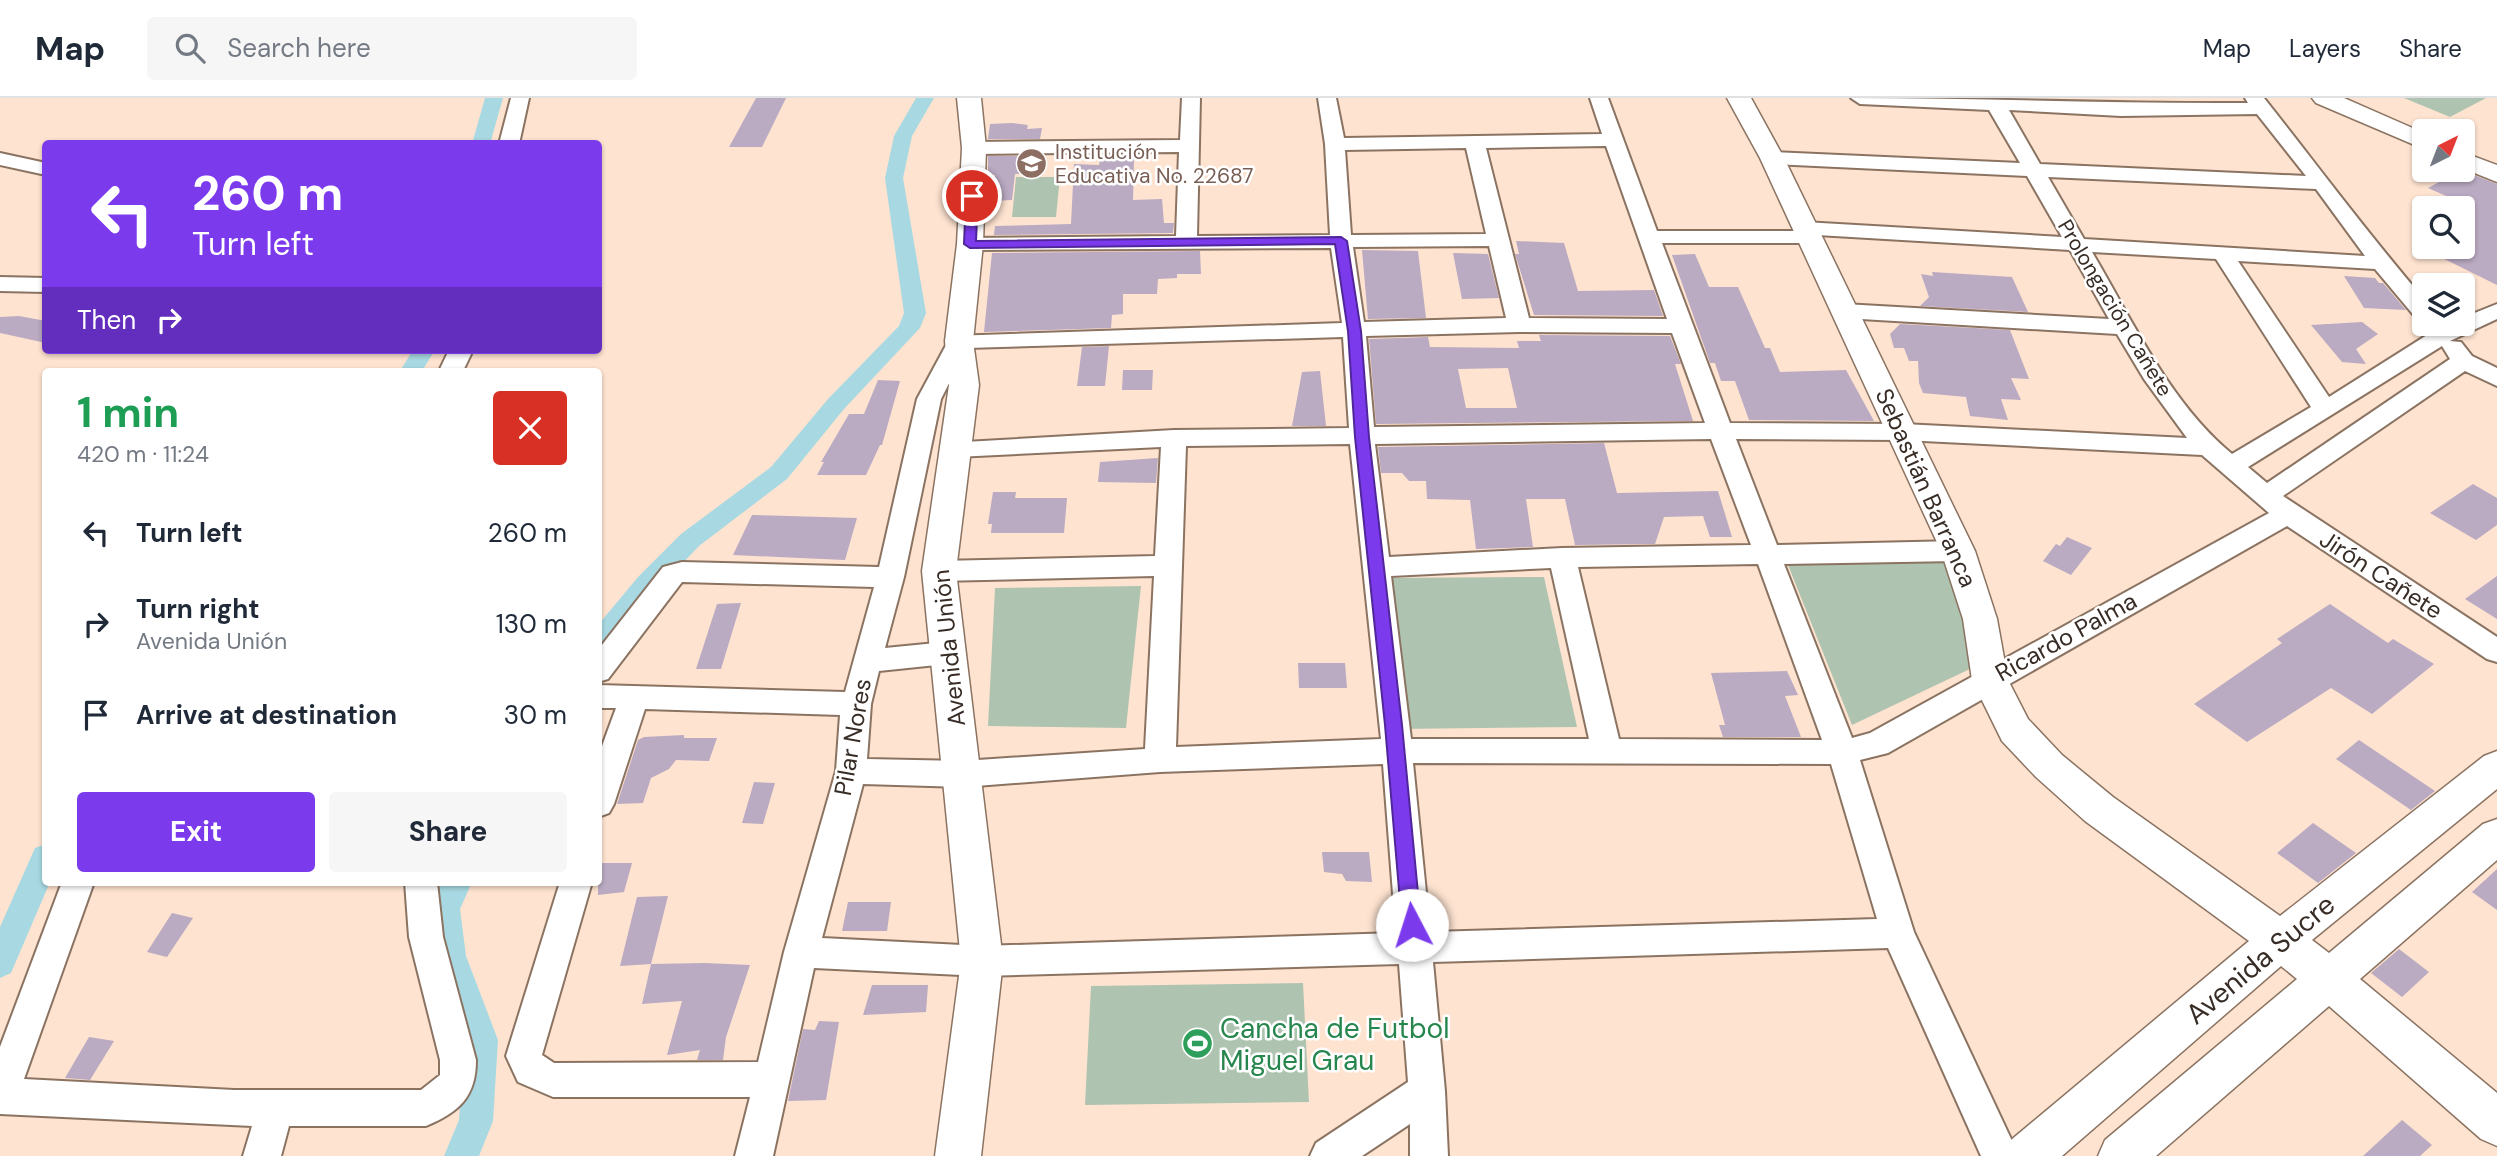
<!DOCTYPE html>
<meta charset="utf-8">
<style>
:root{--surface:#fff;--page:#f6f6f7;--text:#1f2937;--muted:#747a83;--line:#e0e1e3;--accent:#7c3aed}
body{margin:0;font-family:"DM Sans",sans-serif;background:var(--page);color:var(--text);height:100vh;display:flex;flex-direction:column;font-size:26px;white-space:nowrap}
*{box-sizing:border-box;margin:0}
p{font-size:23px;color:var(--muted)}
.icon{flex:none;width:38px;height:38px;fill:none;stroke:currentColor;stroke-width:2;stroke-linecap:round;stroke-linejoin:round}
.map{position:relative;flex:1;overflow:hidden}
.panel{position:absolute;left:42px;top:270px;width:560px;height:518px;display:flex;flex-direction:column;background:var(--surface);border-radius:7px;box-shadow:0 2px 5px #0004}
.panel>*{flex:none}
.top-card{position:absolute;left:42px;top:42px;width:560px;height:214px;border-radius:7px;box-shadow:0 2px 5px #0004;background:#7c3aed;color:#fff;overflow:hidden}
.needle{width:46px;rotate:42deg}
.buttons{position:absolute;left:2412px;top:21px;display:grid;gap:14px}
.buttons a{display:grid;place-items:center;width:63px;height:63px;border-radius:7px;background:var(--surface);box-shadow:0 2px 5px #0004;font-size:35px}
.pin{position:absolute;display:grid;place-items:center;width:60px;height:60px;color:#fff;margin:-30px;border:4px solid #fff;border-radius:50%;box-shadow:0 2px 7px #0007}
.me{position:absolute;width:77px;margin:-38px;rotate:355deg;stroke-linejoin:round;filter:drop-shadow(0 0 5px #0008)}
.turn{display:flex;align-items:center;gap:24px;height:147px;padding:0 35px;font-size:32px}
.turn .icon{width:91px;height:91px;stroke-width:2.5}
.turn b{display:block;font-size:49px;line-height:60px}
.then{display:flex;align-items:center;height:66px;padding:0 35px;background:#0003;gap:14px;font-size:26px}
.round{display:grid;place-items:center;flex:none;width:74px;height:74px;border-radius:7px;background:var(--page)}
.headline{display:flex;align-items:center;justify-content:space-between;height:119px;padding:0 35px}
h1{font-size:42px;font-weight:700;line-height:52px;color:#1e9e55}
.primary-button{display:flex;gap:14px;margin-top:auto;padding:14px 35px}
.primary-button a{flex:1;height:80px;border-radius:7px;background:var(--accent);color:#fff;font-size:28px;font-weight:700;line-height:80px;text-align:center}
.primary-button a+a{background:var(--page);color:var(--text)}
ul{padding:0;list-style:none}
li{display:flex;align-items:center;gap:21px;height:91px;padding:0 35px}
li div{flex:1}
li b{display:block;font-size:26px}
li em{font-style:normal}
header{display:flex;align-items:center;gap:42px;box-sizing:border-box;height:98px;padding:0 35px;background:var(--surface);border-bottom:2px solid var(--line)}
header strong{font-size:33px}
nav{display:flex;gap:38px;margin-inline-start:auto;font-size:24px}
.search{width:490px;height:63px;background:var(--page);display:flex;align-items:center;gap:18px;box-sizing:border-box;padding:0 24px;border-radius:7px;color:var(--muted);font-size:26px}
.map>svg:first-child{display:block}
.green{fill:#afc4b0}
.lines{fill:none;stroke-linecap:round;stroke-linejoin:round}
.canal{fill:#a8d9e2;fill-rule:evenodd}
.building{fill:#baaac2;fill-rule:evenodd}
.minor-casing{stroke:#8b7362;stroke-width:4}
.tertiary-casing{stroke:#8b7362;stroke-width:3}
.minor{fill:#fff;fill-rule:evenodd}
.tertiary{fill:#fff;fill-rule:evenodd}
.route{fill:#7c3aed;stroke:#51269a;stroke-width:2}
.labels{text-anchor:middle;stroke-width:5;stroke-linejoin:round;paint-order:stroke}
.far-education-label{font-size:21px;fill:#785e54;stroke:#fff;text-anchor:start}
.far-street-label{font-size:21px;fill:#382d26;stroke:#fff}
.street-label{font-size:24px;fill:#382d26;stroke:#fff}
.near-street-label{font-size:28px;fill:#382d26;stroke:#fff}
.near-leisure-label{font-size:28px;fill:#27864d;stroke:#fff;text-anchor:start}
</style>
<header>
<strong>Map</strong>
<div class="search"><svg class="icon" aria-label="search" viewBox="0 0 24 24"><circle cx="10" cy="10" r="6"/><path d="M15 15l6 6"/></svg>Search here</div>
<nav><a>Map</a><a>Layers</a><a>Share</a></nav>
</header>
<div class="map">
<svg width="2497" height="1058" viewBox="0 0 2497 1058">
<rect width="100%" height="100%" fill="#fee3d0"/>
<path class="green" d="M2404,0H2486L2450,19Z
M1016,79H1060L1056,119H1012Z
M1946,462L1971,534L1972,570L1852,627L1788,467Z
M1544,479L1577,629L1397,631L1379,480Z
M1141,488L1126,630L988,628L995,490Z
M1303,885L1309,1004L1085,1007L1091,888Z"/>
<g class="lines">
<path class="canal" d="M485,0H503L490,46H472Z
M916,0H934L912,38L903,80L926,215L920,230L844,311L787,381L699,448L656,493L607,553L598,556V527L638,479L681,436L771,369L828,301L899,228L904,215L885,80L894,38Z
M413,252H435L422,273H400Z
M46,746V784H50L11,875L0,880V829L35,750Z
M442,784H472L460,811L466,858L498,942L493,1023L479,1058H444L459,1022L464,942L434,858L430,811Z"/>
</g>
<path class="building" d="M756,0H786L762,49H729Z
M1012,25L1028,27L1027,31L1042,30L1040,41H988L990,26Z
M988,58H1038L1036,75L1015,76L1012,102L993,103L995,77H988Z
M1134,61L1133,102L1162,101L1164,125H1174L1173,135L994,137L995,128L1071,126L1074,66L1099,67L1100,62Z
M2461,72L2497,86V187L2420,149H2462V113L2466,112L2462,110V105L2428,90Z
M1516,143L1564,145L1578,193L1654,192L1663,218L1534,217L1515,156H1519Z
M1362,152L1418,153L1426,220L1368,221Z
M1200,153L1201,176H1177V180L1158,181L1157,196H1123V216L1112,217L1111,230L984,234L992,155Z
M1453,155L1488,156L1499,200L1462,201Z
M1695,156L1709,189H1738L1765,250H1770L1780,274L1846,272L1874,323L1749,322L1735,283H1721L1715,265H1710L1672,157Z
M1932,174L2012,179L2028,214L1920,208L1929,199L1921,176L1933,178Z
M2344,178L2375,180L2379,185H2383L2406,212L2364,210Z
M19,218L46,223V245L0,235V219Z
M2362,224L2378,236L2356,251L2366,266L2342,264L2311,227Z
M1900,226L2010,232L2029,281L2011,280L2021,302L2001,301L2008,322L1970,318L1966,299L1923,295L1919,285L1918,263H1909L1904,250H1894L1890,236Z
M1539,237L1670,238L1681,266H1675L1693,323L1376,326L1369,241L1428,239L1430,249L1519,250L1517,243H1541ZM1508,270L1517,310H1466L1458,271Z
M1109,248L1105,288H1077L1082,249Z
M1123,272H1153L1152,292H1122Z
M1320,273L1326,328H1292L1302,274Z
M878,282L900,283L882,347H880L866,377H817L824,364H821L849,316H864Z
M1604,345L1617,395L1718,393L1732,439H1710L1703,418L1664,419L1655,446L1575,447L1565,401H1526L1533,449L1476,451L1470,402L1427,401L1426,383H1409L1402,375H1381L1378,349Z
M1158,360L1156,385L1098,384L1100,364Z
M2473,386L2497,400V427L2476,442L2430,415Z
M993,394H1016L1015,400H1067L1064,435H991L992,426H988Z
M752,417L857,420L845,462L733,457Z
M2067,439L2092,450L2071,477L2043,463L2056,446L2060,448Z
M2497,478V521L2465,501Z
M741,505L721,571H696L717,506Z
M2330,506L2388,545L2393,541L2434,566L2372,616L2331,590L2247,644L2194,606L2282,545L2277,541Z
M1298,565H1345L1347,590H1299Z
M1787,573L1798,597L1785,598L1801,639H1723L1719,627H1725L1711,575Z
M684,637V640H717L709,663L676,662L669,671L651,680L643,705L617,706L638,642L644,639Z
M2359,642L2435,693L2411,712L2336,661Z
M754,684L775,685L763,726L742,725Z
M2313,725L2356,755L2318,785L2277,755Z
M1322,754H1369L1372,784L1346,783L1342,776L1324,774Z
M598,765H632L624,794L598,797Z
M2497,771V812L2472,794Z
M668,798L651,866L620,868L637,799Z
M848,804H891L887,833H842Z
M172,815L193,820L167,859L147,854Z
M2399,851L2429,874L2402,899L2371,875Z
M705,865L750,867L726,939L723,962H697L700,952L667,957L682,903L642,906L651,866Z
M872,887H928L926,914L863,917Z
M819,923L839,924L826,1002L788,1003L803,931L815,932Z
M89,939L114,943L90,982L65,980Z
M2402,1022L2432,1047L2420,1058H2363Z"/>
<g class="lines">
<defs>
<path id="minor" d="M511,0H529L519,46H499Z
M1182,0H1200L1197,138L1330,137L1325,46L1318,0H1336L1344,40L1602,36L1590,0H1608L1657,133H1795L1794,130L1797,126L1804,124L2062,139L2027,78L1772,66L1765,64L1762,60L1765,56L1772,54L2020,65L1989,12L1860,6L1851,0C1983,0 2115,6 2248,5L2245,0H2264C2317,67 2368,136 2424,201V222L2416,220L2375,171L2238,163L2329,299L2435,232L2449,226H2462V220L2497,206V221L2450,243L2461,244L2472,258L2497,270V288L2465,273L2283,398L2497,539V564L2487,561L2287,428L1888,655L1860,662L1914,834L2019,1058H1981L1888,850L1433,864L1445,993L1448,1058H1410V1026L1362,1058H1310L1316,1045L1408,984L1399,866L982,878L814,870L773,1058H735L750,999H553L518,984L506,958L560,784H592L542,957L554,965L758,964L784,854L836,673L840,617L645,611L614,706L609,715L598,719V659L616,610H598V587L845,594L874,489L682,484L608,581L598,584V552L663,469L682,464L879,469L917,301L951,238L1342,225L1331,150L970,152L962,151L959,146L962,141L970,140L1176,138L1179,54L974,56L964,50L974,44L1180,42ZM2009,12L2121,18L2257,16L2306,78L2040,66ZM1606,48L1667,221L1529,220L1486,50ZM1466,50L1486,136L1351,137L1345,52ZM2048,79L2316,91L2365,158L2084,141ZM1817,137L2070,152L2109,221L1844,206L1836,208L1833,213L1836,218L1844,220L2117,236L2144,281L2187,340L1903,326L1730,325L1662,145H1808L1815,143ZM1489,148L1506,220L1364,224L1353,149ZM2092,154L2216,161L2311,309L2232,356C2169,304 2133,223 2092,154ZM1519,234L1672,235L1705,325L1374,329L1366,238ZM1343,239L1349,330L1174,332L947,345L944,351L947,357L956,359L1161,349L1155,458L939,463L929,466L925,473L929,480L939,483L1154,478L1145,651L963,663L867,661L871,606L879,573L946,566L956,563L960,555L956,547L946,544L885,550L904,479L941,301L967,250ZM2442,248L2450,261L2267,385L2248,369ZM1711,341L1751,447L1562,450L1389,459L1375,346ZM1736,341L1903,342L2202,357L2269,415L1870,635L1852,640L1784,466L1958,463L1967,460L1971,453L1967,446L1958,443L1777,447ZM1350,346L1381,641L1176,649L1186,348ZM1758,466L1822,642L1619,641L1578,469ZM1551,470L1589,641H1411L1391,478ZM1413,665L1831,666L1877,821L1430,834ZM1383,666L1396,835L982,848L822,840L863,686L963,689L1160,674Z
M0,55L46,65V77L0,67Z
M0,179L46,180V194L0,193Z
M449,252H473L463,273H439Z
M62,784H94L24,981L234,992H421L440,977V962L409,839L405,784H437L443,839L476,962C476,999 459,1014 426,1028H289L281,1058H243L252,1028L0,1016V949Z"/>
<path id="tertiary" d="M957,0H981L986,50L983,146L973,243L979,287L956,473L1003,863L981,1058H935L961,863L922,473L949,287L945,243L957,146L962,50Z
M1727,0H1751L1784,60L1975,453L1997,521L2008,582L2028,621L2062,657L2113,699L2280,818L2484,658L2497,653V691L2312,842L2329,855L2483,726L2497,721V762L2360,881L2497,995V1048L2481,1041L2329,908L2156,1058H2098L2105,1042L2297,881L2281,868L2062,1058H2004L2011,1042L2249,843L2085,723L2036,679L2002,643L1972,582L1963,521L1941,453L1760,60Z
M2312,0H2344L2424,35V51L2316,5Z
M2462,54L2497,67V84L2462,70Z"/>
</defs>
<use href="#minor" class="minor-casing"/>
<use href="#tertiary" class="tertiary-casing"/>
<use href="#minor" class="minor"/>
<use href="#tertiary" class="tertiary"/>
</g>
<path class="route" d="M972,95L978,98L976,143L1341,139L1347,143L1361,233L1369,339L1402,627L1421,827L1419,833L1412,835L1405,833L1402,827L1385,627L1355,339L1348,233L1335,146L970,150L964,146L966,98Z"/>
<defs>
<symbol id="school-disc" viewBox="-11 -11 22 22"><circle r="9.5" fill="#8d6e63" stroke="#fff"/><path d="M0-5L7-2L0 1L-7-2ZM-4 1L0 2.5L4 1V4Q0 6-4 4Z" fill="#fff"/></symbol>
<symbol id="stadium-disc" viewBox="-11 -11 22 22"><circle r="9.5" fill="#2e9e5b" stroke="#fff"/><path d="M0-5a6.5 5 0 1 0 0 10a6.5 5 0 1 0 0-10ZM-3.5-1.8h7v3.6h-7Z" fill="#fff"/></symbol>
</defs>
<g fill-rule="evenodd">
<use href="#school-disc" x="1014" y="48" width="35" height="35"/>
<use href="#stadium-disc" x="1180" y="928" width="35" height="35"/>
</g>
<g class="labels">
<g class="far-education-label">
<text x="1055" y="61">Institución<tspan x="1055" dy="24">Educativa No. 22687</tspan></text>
</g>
<g class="far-street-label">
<text transform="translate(2115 210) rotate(59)" y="7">Prolongación Cañete</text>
</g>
<g class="street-label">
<text transform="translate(1926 390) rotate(66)" y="8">Sebastián Barranca</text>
<text transform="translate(2381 477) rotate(33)" y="8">Jirón Cañete</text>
<text transform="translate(2066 539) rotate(-29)" y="8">Ricardo Palma</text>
<text transform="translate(949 550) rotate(-96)" y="8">Avenida Unión</text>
<text transform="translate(853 639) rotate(-80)" y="8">Pilar Nores</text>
</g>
<g class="near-street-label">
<text transform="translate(2260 861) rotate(-40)" y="10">Avenida Sucre</text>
</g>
<g class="near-leisure-label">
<text x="1220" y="940">Cancha de Futbol<tspan x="1220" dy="32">Miguel Grau</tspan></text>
</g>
</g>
</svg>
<div class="buttons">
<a><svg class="needle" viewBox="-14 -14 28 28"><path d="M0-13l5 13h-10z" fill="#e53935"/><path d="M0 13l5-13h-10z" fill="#747a83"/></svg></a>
<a><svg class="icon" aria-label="search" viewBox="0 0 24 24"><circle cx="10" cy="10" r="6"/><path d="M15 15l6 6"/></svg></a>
<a><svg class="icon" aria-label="layers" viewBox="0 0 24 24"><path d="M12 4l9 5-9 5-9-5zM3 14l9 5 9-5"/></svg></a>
</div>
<div class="pin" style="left:972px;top:98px;background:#d93025"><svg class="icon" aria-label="arrive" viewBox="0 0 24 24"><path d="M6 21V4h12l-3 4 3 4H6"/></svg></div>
<svg class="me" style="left:1412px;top:827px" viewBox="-20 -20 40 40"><circle r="19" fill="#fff"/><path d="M0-13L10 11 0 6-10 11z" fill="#7c3aed"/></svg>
<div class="top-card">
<div class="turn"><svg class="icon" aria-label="left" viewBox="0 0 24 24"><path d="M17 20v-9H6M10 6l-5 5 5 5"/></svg><div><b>260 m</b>Turn left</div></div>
<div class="then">Then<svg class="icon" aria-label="right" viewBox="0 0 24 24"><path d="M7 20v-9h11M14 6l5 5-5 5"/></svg></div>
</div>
<section class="panel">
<div class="headline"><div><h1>1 min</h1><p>420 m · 11:24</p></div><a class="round" style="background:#d93025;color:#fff"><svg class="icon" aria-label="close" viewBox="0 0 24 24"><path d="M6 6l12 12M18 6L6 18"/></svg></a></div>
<ul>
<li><svg class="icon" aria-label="left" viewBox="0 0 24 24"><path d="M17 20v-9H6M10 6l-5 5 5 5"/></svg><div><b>Turn left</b></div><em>260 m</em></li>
<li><svg class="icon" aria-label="right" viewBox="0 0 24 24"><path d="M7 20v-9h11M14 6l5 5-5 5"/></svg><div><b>Turn right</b><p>Avenida Unión</p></div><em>130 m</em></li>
<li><svg class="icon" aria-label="arrive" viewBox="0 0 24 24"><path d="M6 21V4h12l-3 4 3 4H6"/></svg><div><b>Arrive at destination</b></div><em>30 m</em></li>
</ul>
<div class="primary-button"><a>Exit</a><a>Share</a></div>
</section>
</div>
